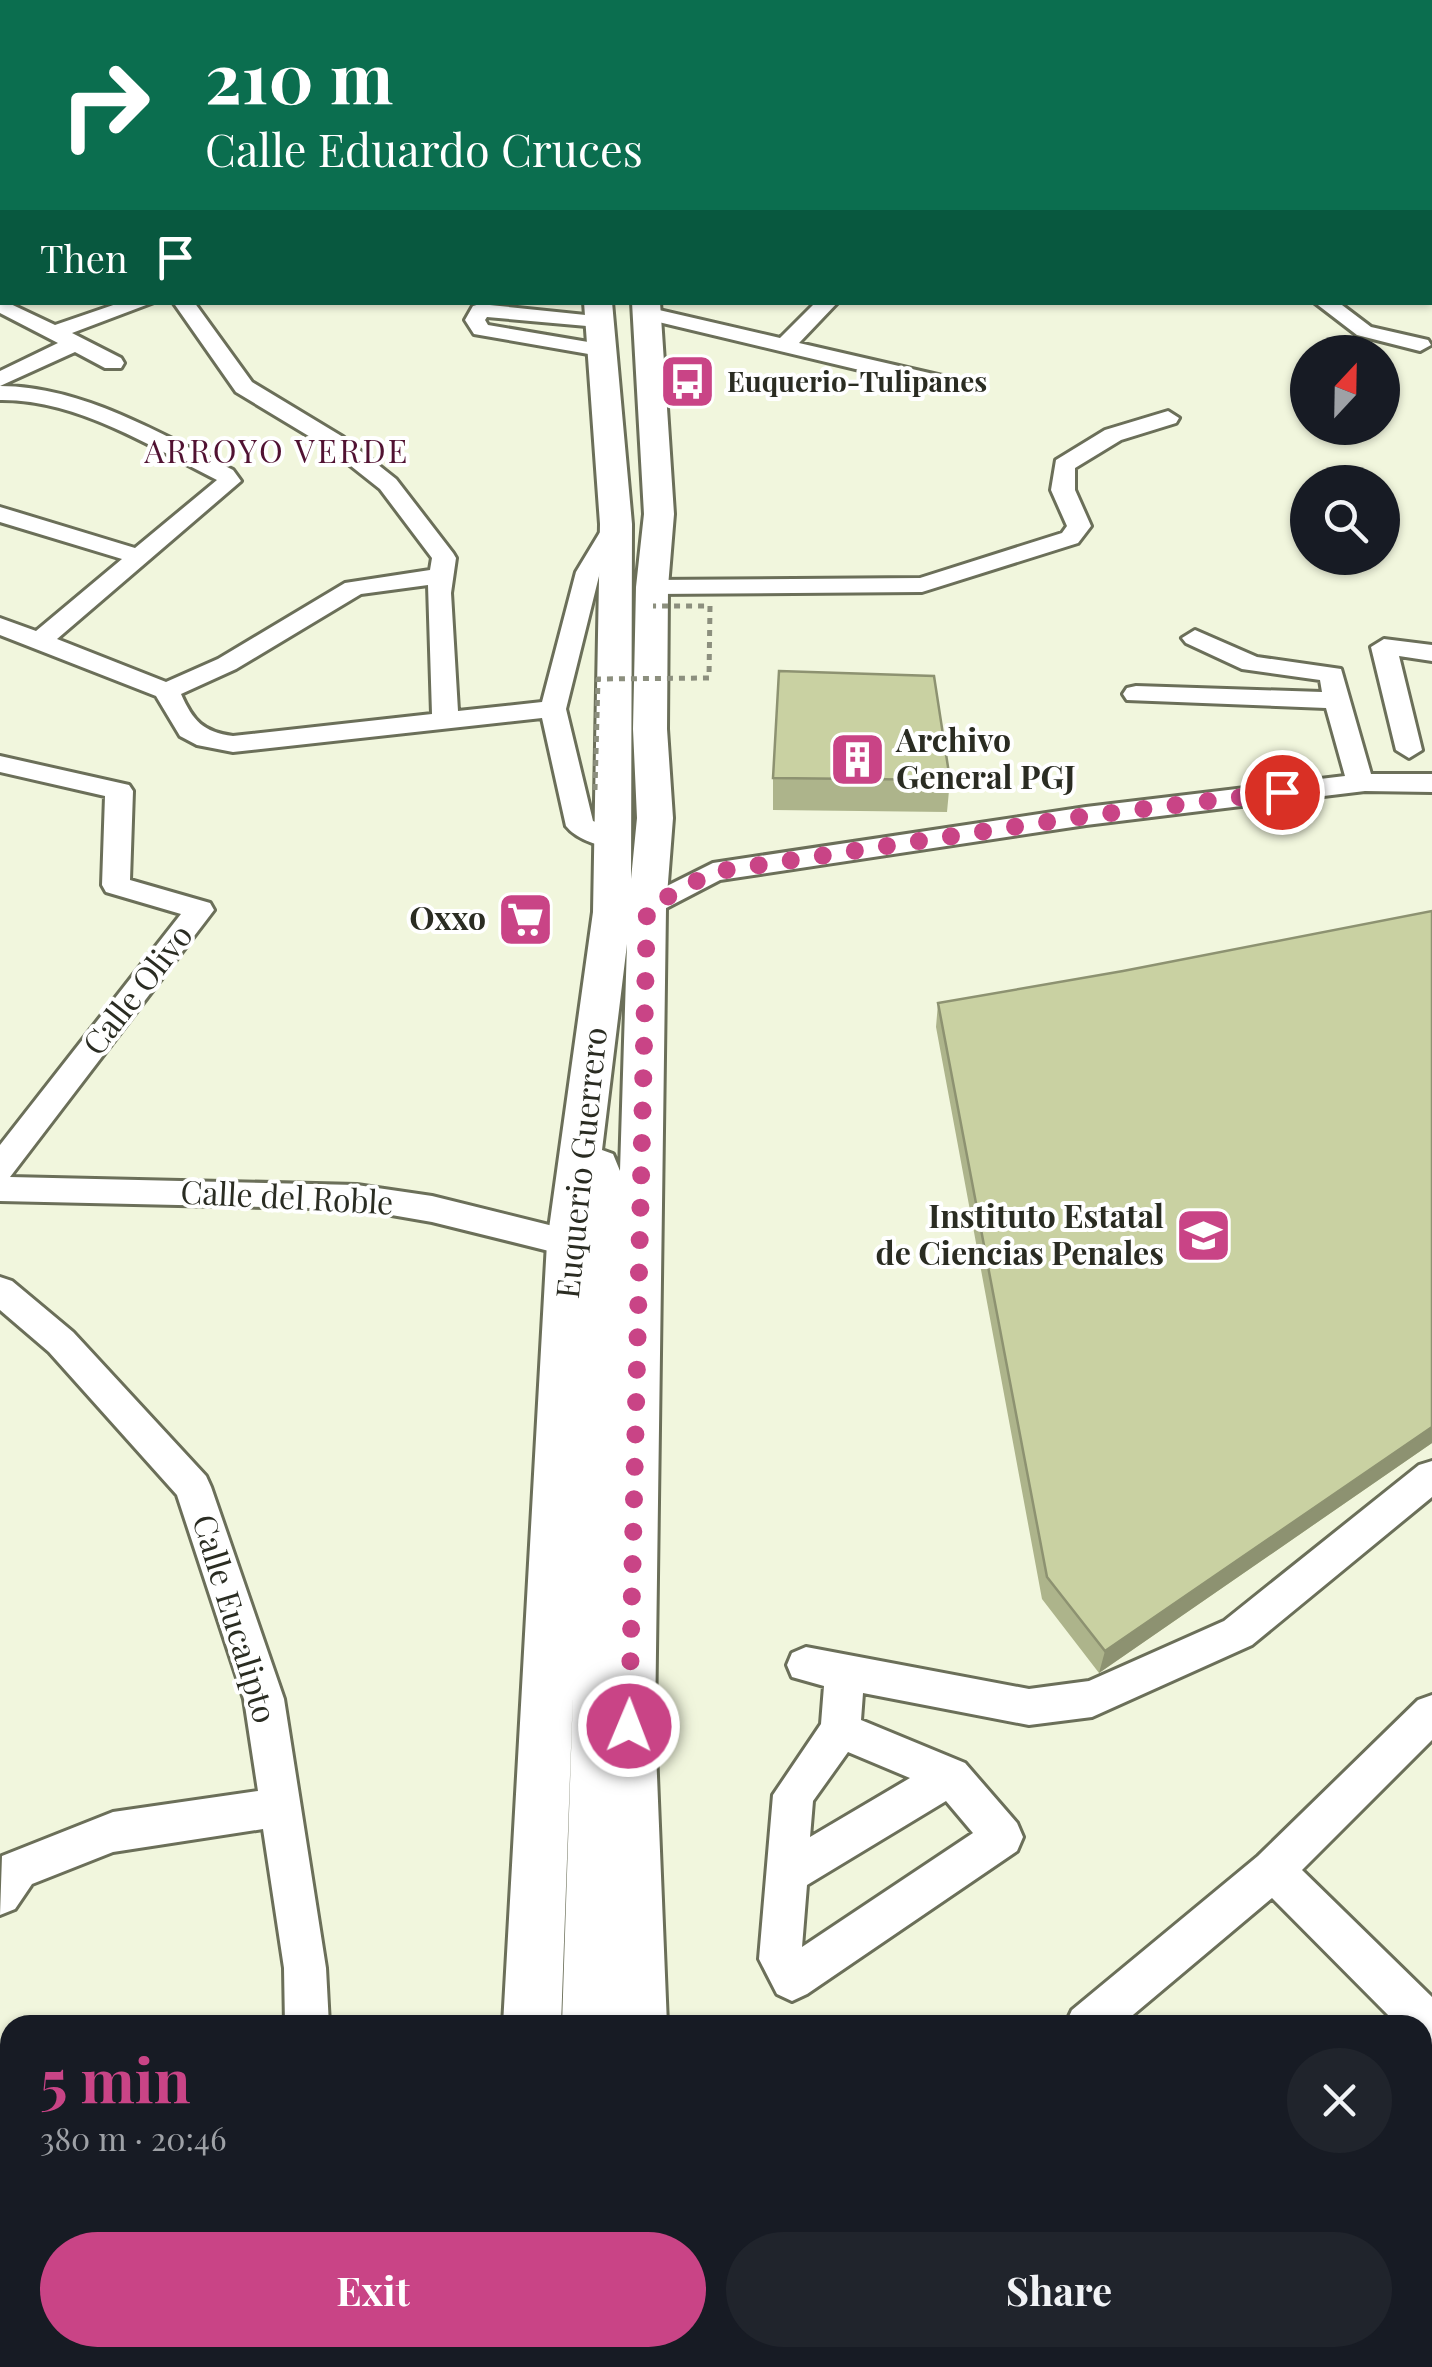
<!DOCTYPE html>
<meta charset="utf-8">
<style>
:root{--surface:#171b24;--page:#20242c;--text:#f1f3f6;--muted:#9ea1a6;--accent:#c94486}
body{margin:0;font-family:"Playfair Display",serif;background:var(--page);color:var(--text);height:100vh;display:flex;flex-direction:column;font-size:38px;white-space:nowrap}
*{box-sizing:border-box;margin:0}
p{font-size:32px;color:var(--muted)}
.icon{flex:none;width:55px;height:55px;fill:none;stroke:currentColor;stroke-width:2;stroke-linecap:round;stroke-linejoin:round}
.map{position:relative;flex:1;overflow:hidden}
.side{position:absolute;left:0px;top:2015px;width:1432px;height:352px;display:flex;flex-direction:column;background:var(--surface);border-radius:30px 30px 0 0;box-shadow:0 2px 8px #0004}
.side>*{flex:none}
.banner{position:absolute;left:0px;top:0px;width:1432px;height:305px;box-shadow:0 2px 8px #0004;background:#0b6e4f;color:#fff;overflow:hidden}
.needle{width:65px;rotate:22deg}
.controls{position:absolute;left:1290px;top:335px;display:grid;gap:20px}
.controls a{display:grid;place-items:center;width:110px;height:110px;border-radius:50%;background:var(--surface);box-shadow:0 2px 8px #0004;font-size:50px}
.pin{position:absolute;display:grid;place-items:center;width:85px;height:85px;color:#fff;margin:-42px;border:5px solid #fff;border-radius:50%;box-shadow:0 2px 10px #0007}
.me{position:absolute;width:110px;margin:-55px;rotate:1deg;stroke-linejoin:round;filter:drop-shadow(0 0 8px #0008)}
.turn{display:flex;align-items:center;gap:35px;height:210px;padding:0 40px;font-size:45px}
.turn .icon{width:130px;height:130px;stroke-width:2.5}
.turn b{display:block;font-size:70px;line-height:85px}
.then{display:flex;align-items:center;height:95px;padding:0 40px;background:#0003;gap:20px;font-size:38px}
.round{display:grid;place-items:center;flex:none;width:105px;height:105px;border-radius:52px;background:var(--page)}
.summary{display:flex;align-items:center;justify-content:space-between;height:170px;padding:0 40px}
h1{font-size:60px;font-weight:700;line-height:75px;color:var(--accent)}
.cta{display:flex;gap:20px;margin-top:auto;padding:20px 40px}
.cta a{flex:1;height:115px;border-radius:60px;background:var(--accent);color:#fff;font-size:40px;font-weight:700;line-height:115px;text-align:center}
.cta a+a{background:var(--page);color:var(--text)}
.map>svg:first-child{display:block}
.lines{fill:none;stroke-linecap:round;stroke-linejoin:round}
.minor-casing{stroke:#6b6f59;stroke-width:6}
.major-casing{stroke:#6b6f59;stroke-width:6}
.minor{fill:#fff;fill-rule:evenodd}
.major{fill:#fff;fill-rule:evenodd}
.path-bridge{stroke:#8c8f7e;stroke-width:5;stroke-dasharray:6 6;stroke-linecap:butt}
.wall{fill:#adb48b}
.shaded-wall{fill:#8d9271}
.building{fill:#c9d1a2;stroke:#8d9271;stroke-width:2.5}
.route{stroke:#c94486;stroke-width:18;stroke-dasharray:0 32.4}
.labels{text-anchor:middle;stroke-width:8;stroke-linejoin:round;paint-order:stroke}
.far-poi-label{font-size:28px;font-weight:bold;fill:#2a2c22;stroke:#fff;text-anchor:start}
.far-quarter-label{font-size:32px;letter-spacing:2.5px;fill:#511232;stroke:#fff}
.poi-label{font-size:32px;font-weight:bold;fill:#2a2c22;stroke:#fff;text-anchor:end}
.street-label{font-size:32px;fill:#2a2c22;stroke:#fff}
</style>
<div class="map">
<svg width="1432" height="2367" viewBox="0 0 1432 2367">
<rect width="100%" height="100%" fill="#f1f6dd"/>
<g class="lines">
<defs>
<path id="minor" d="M33,0H54L55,2H34Z
M363,0H397L398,2H364Z
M1159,0H1187L1188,2H1160Z
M0,51H2V62H0Z
M2,115V127L0,128V116Z
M1432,239V252H1430V240Z
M1430,271H1432V284H1430Z
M0,299L55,325L122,302H154L72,333L121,358L124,363L121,368H105L75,352L0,386V371L58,343L0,313Z
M173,302H194L252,382L343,437L396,479L453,553L456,558L451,593L458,711L542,702L576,572L608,519H624L628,524L600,572L566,709L593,821L622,833L626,839L622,845C605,850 577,840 566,826L542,718L233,752L197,745L180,736L156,696L0,635V618L36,631L122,559L0,522V507L135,548L217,480C150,446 76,399 0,400V386C82,386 161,434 233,470L241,481L57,639L166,682L218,659L345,583L430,570L432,558L380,489L327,447L236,392ZM428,585L432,714L233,736C203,732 193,721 181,694L236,669L361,594Z
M816,302H838L799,343L964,381L967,386L956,393L646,319L636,313L646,307L780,338Z
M1314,302H1338L1371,327L1428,340L1431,345L1420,351L1357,335Z
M480,304L605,317L609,321L598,327L487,317L485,320L488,325L600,344L611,350L600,356L474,334L465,320L473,306Z
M1168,411L1179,418L1176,423L1121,440L1075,468V490L1091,526L1078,543L922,592L652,594L640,587L652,580L920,578L1062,533L1067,526L1051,490L1056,460L1105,430Z
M1195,630L1257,657L1341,669L1371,774H1432V792L1365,791L1086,825L720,880L647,918L637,915L633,908L637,901L713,863L1086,807L1345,776L1326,708L1127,700L1123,694L1127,688L1136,686L1322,692L1320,680L1242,669L1186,643L1182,638Z
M1384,639L1432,645V661L1399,656L1422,750L1409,758L1396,750L1371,647Z
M0,756L129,785L133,791L130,880L210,903L214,910L10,1177L357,1185L432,1196L569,1230L581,1234L586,1243L581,1252L569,1256L432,1222L357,1209L0,1201V1145L181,914L106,892L102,885L105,796L0,772Z
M0,1277L12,1281L73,1332L206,1476L211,1487L284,1699L326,1968L329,2025H285L284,1968L263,1829L113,1852L32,1884L15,1909L0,1915L2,1856L113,1812L258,1791L244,1699L177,1495L49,1352L0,1310Z
M1432,1461V1497L1252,1645L1092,1717L1029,1725L863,1693L861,1720L965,1763L1017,1823L1023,1837L1017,1851L807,1994L792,2001L777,1994L759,1959L773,1795L821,1724L824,1686L792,1677L787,1665L792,1653L806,1647L1029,1689L1089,1681L1224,1621L1419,1465ZM848,1752L910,1778L810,1837L813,1801ZM946,1801L973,1833L802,1947L807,1885Z
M1432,1695V1740L1302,1870L1432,1997V2050L1422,2046V2025H1398L1272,1898L1121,2025H1065L1072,2010L1258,1856L1418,1700Z
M294,2358H342V2367H294Z
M906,2358H958L962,2367H910Z
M1313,2358H1365L1369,2367H1317Z"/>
<path id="major" d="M599,0H621V2H599Z
M631,0H653V2H631Z
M584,302H612L632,524L631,879L637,818L633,729L636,587L644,514L632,302H660L674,514L668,587L667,729L673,818L666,908L655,1726L667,2025H562L573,1693L561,2025H503L547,1243L593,912L600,524ZM627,944L620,1171L613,1154L602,1150Z
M487,2358H549V2367H485Z
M557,2358H677L678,2367H556Z"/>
</defs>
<use href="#minor" class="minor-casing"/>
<use href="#major" class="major-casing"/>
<use href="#minor" class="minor"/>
<use href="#major" class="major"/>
<path class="path-bridge" d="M595,790L598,679L709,678L710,606H653"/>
</g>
<path class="wall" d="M773,778L950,780L947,812L773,810Z
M1432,911V1443L1099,1673L1042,1599L936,1027L938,1003L1123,971Z"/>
<path class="shaded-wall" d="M1432,1427V1443L1099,1673L1105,1651Z"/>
<path class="building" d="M779,671L934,676L950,780L773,778Z
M1432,911V1427L1105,1651L1047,1577L938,1003L1123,971Z"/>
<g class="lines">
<path class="route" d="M629,1726L647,908L713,872L1086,816L1282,792"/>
</g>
<defs>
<symbol id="bus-square" viewBox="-11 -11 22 22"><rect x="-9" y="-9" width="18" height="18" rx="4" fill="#c94486" stroke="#fff"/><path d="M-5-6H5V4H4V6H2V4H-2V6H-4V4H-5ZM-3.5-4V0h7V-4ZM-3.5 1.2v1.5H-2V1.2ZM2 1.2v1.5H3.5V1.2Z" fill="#fff"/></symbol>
<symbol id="building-square" viewBox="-11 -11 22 22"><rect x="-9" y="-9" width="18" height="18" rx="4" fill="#c94486" stroke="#fff"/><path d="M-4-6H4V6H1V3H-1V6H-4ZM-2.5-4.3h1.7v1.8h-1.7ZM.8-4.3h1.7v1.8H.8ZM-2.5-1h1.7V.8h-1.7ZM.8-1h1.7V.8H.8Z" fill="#fff"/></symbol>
<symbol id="supermarket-square" viewBox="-11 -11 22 22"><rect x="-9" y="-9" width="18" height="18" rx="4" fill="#c94486" stroke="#fff"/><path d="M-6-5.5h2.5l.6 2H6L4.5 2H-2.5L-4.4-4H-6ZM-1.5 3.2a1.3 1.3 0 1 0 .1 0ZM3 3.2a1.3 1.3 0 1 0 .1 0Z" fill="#fff"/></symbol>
<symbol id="university-square" viewBox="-11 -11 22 22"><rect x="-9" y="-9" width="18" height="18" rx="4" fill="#c94486" stroke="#fff"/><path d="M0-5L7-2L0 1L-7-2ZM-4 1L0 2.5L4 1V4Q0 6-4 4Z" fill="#fff"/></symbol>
</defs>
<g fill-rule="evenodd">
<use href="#bus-square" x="656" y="350" width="63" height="63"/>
<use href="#building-square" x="826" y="728" width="63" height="63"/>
<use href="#supermarket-square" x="494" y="888" width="63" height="63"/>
<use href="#university-square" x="1172" y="1204" width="63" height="63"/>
</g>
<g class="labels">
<g class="far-poi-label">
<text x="727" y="392">Euquerio-Tulipanes</text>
</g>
<g class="far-quarter-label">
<text x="277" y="463">ARROYO VERDE</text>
</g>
<g class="poi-label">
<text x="896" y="752" text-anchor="start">Archivo<tspan x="896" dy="37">General PGJ</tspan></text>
<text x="486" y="930">Oxxo</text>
<text x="1164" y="1228">Instituto Estatal<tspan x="1164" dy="37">de Ciencias Penales</tspan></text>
</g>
<g class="street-label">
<text transform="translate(138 990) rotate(-52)" y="11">Calle Olivo</text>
<text transform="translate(582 1163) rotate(-84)" y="11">Euquerio Guerrero</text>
<text transform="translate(287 1198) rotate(3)" y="11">Calle del Roble</text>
<text transform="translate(234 1619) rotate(73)" y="11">Calle Eucalipto</text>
</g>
</g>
</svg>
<div class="controls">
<a><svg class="needle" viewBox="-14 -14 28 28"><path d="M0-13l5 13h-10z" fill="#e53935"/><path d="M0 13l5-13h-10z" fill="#9ea1a6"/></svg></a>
<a><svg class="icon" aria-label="search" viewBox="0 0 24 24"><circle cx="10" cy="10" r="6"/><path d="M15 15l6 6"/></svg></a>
</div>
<div class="pin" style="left:1282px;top:792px;background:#d93025"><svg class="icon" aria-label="arrive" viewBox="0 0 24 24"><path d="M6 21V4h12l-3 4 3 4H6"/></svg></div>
<svg class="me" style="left:629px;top:1726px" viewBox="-20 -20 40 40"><circle r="17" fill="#c94486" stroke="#fff" stroke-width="3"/><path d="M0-11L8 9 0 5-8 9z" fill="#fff"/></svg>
<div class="banner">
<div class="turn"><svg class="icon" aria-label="right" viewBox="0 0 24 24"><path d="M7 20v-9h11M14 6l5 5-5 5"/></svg><div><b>210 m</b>Calle Eduardo Cruces</div></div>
<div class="then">Then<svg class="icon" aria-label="arrive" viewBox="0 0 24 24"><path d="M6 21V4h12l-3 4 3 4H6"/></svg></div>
</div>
<section class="side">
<div class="summary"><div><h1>5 min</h1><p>380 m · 20:46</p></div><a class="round"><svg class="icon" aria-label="close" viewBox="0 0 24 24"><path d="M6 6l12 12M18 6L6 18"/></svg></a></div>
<div class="cta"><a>Exit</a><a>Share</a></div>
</section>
</div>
